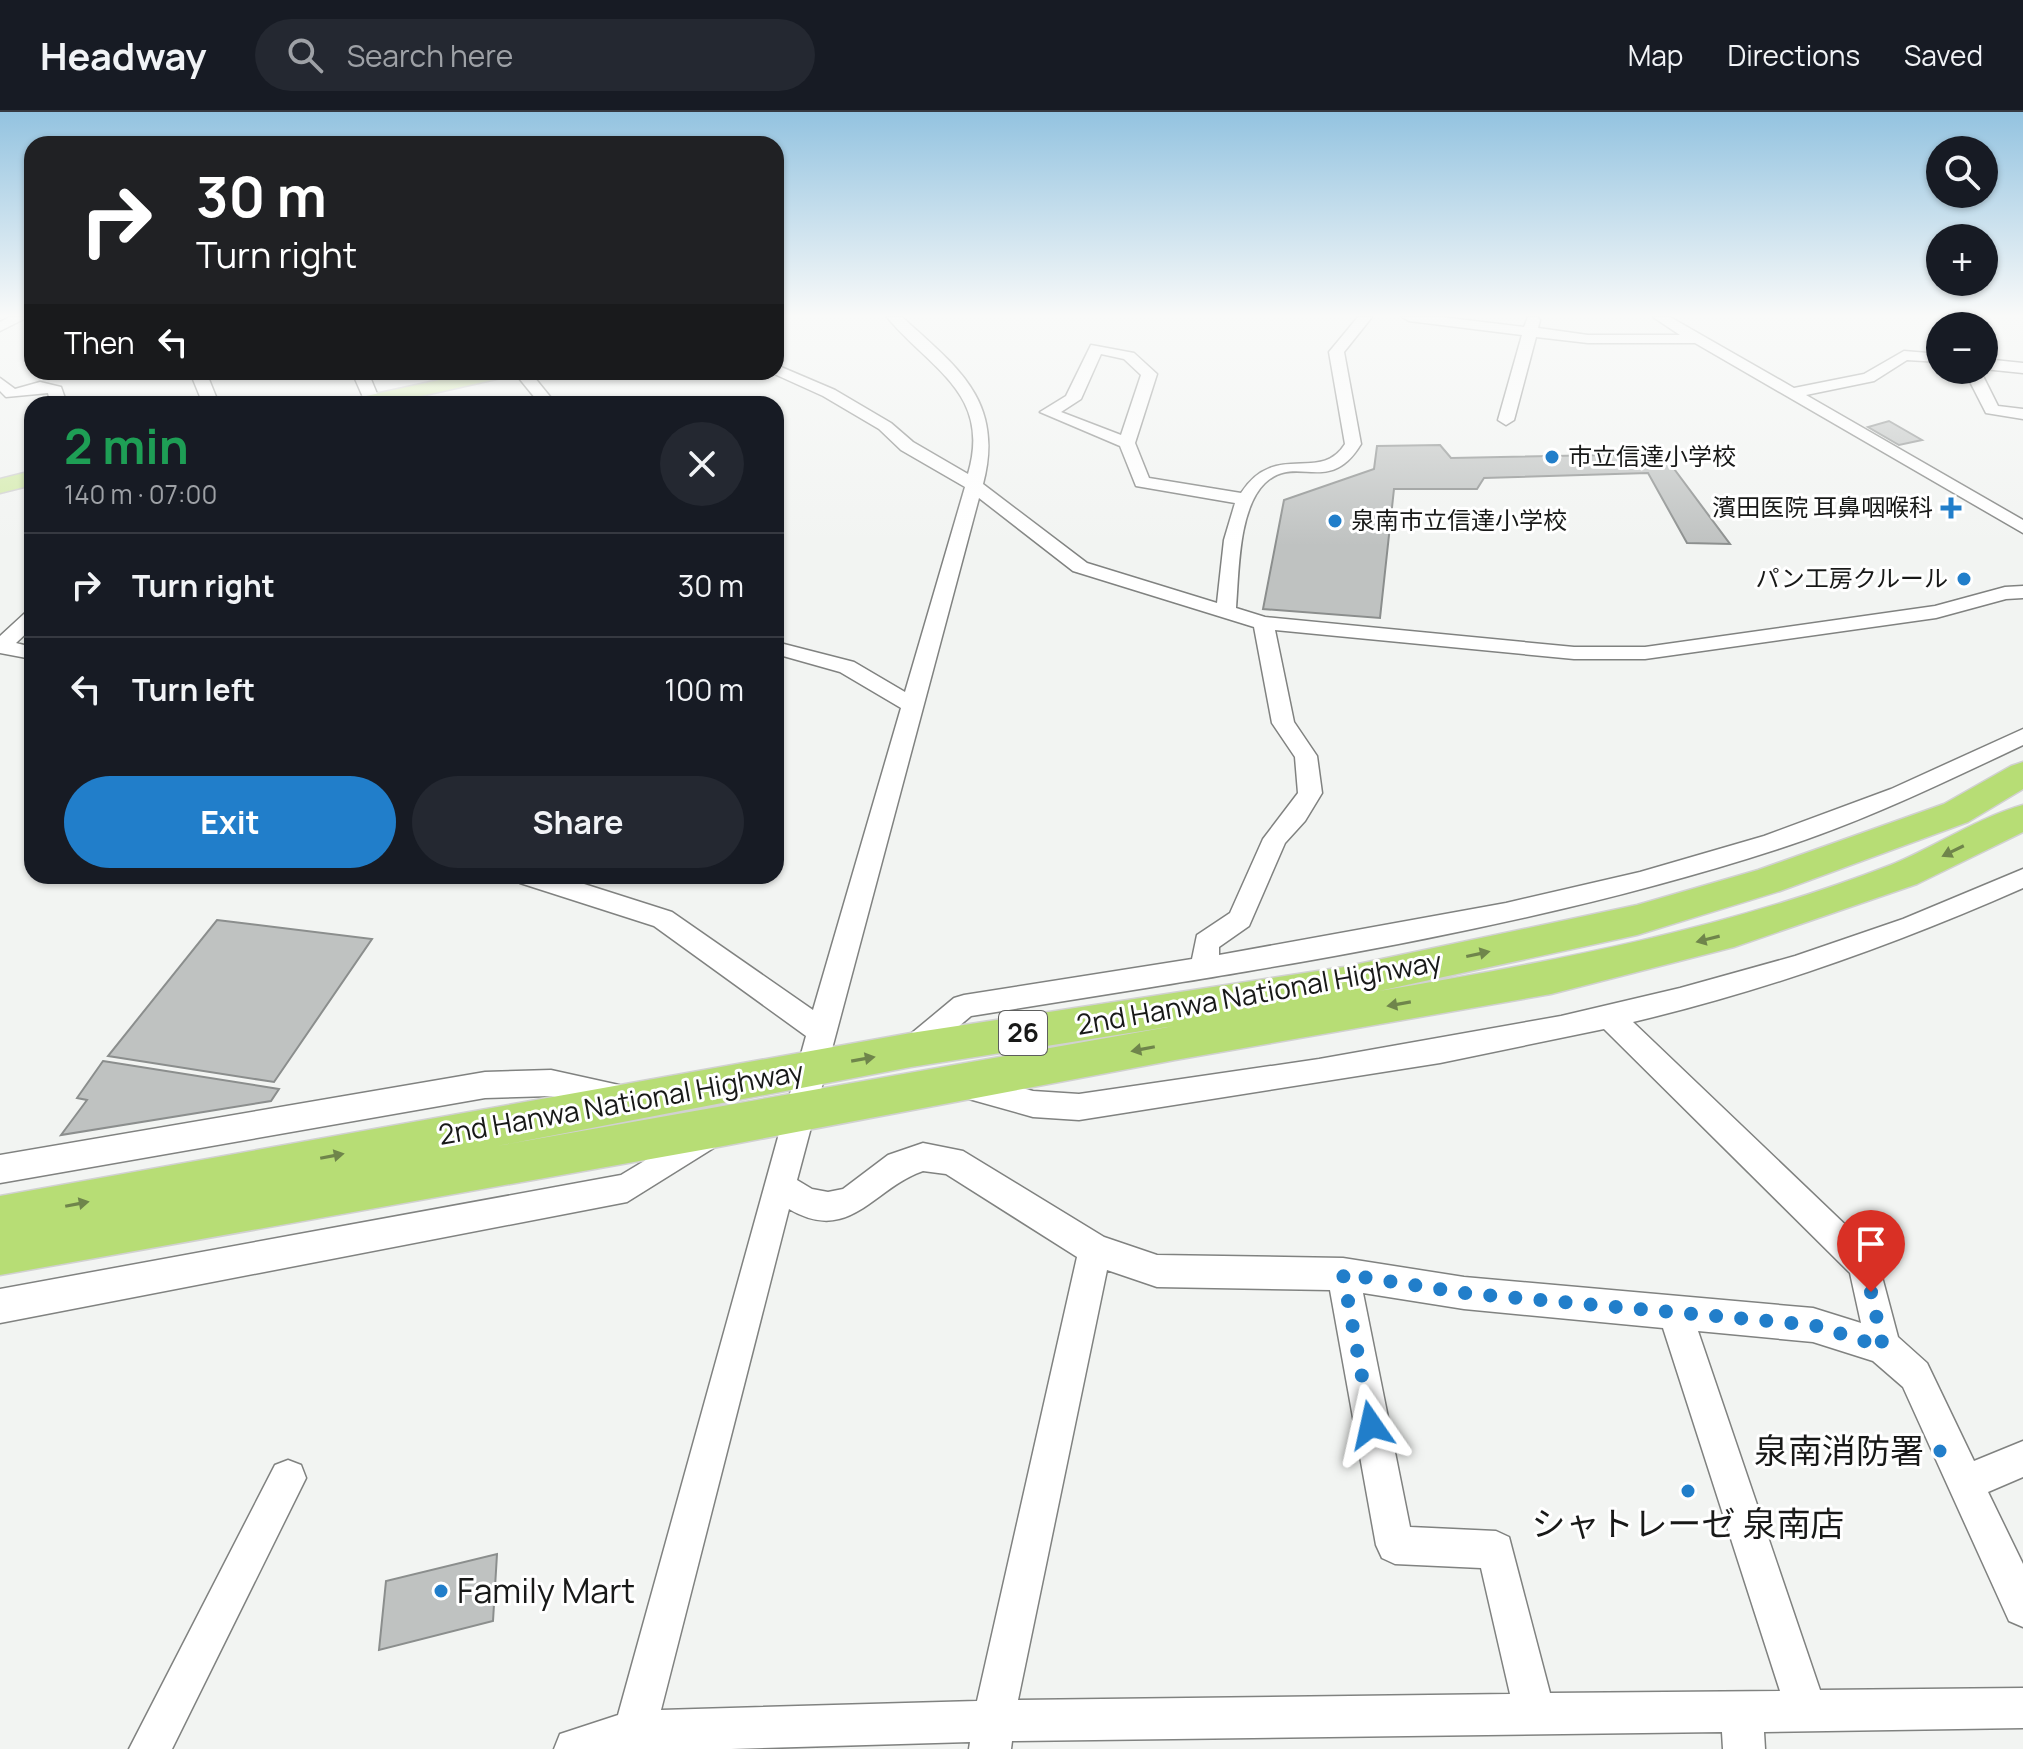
<!DOCTYPE html>
<meta charset="utf-8">
<style>
:root{--surface:#171b24;--page:#242831;--text:#f1f3f6;--muted:#9ea1a6;--line:#363941;--accent:#217eca}
body{margin:0;font-family:Manrope,"Noto Sans JP",sans-serif;background:var(--page);color:var(--text);height:100vh;display:flex;flex-direction:column;font-size:30px;white-space:nowrap}
*{box-sizing:border-box;margin:0}
p{font-size:26px;color:var(--muted)}
.icon{flex:none;width:44px;height:44px;fill:none;stroke:currentColor;stroke-width:2;stroke-linecap:round;stroke-linejoin:round}
.map{position:relative;flex:1;overflow:hidden}
.side{position:absolute;left:24px;top:284px;width:760px;height:488px;display:flex;flex-direction:column;background:var(--surface);border-radius:24px;box-shadow:0 2px 6px #0004}
.side>*{flex:none}
.guide{position:absolute;left:24px;top:24px;width:760px;height:244px;border-radius:24px;box-shadow:0 2px 6px #0004;background:#202124;color:#fff;overflow:hidden}
.tools{position:absolute;left:1926px;top:24px;display:grid;gap:16px}
.tools a{display:grid;place-items:center;width:72px;height:72px;border-radius:50%;background:var(--surface);box-shadow:0 2px 6px #0004;font-size:40px}
.pin{position:absolute;display:grid;place-items:center;width:68px;height:68px;color:#fff;margin:-82px -34px;border-radius:50% 50% 50% 0;rotate:-45deg;box-shadow:0 0 8px #0007}
.pin .icon{rotate:45deg}
.me{position:absolute;width:88px;margin:-44px;rotate:349deg;stroke-linejoin:round;filter:drop-shadow(0 0 6px #0008)}
.turn{display:flex;align-items:center;gap:28px;height:168px;padding:0 40px;font-size:36px}
.turn .icon{width:104px;height:104px;stroke-width:2.5}
.turn b{display:block;font-size:56px;line-height:68px}
.then{display:flex;align-items:center;height:76px;padding:0 40px;background:#0003;gap:16px;font-size:30px}
.round{display:grid;place-items:center;flex:none;width:84px;height:84px;border-radius:42px;background:var(--page)}
.headline{display:flex;align-items:center;justify-content:space-between;height:136px;padding:0 40px}
h1{font-size:48px;font-weight:700;line-height:60px;color:#1e9e55}
.button{display:flex;gap:16px;margin-top:auto;padding:16px 40px}
.button a{flex:1;height:92px;border-radius:48px;background:var(--accent);color:#fff;font-size:32px;font-weight:700;line-height:92px;text-align:center}
.button a+a{background:var(--page);color:var(--text)}
ul{padding:0;list-style:none}
li{display:flex;align-items:center;gap:24px;height:104px;padding:0 40px;border-top:2px solid var(--line)}
li div{flex:1}
li b{display:block;font-size:30px}
li em{font-style:normal}
header{display:flex;align-items:center;gap:48px;box-sizing:border-box;height:112px;padding:0 40px;background:var(--surface);border-bottom:2px solid var(--line)}
header strong{font-size:38px}
nav{display:flex;gap:44px;margin-inline-start:auto;font-size:28px}
.search{width:560px;height:72px;background:var(--page);display:flex;align-items:center;gap:20px;box-sizing:border-box;padding:0 28px;border-radius:44px;color:var(--muted);font-size:30px}
.map>svg:first-child{display:block}
.building{fill:#bfc2c1;stroke:#8b8e8d;stroke-width:2}
.lines{fill:none;stroke-linecap:round;stroke-linejoin:round}
.minor-casing{stroke:#808280;stroke-width:3}
.major-casing{stroke:#d1d1d1;stroke-width:3}
.highway-casing{stroke:#d1d1d1;stroke-width:3}
.minor{fill:#fff;fill-rule:evenodd}
.major{fill:#d4ebac;fill-rule:evenodd}
.highway{fill:#b7dd75;fill-rule:evenodd}
.oneway{fill:#6f854b}
.route{stroke:#217eca;stroke-width:14;stroke-dasharray:0 25.2}
.poi-dot{fill:#217eca;stroke:#fff;stroke-width:3}
.labels{text-anchor:middle;stroke-width:6;stroke-linejoin:round;paint-order:stroke}
.far-poi-label{font-size:24px;fill:#181918;stroke:#fff;text-anchor:start}
.shield{fill:#fff;stroke:#5d5e5d;stroke-width:2}
.shield-label{font-size:26px;font-weight:bold;fill:#181918}
.street-label{font-size:28px;fill:#181918;stroke:#fff}
.near-poi-label{font-size:34px;fill:#181918;stroke:#fff;text-anchor:end}
</style>
<header>
<strong>Headway</strong>
<div class="search"><svg class="icon" aria-label="search" viewBox="0 0 24 24"><circle cx="10" cy="10" r="6"/><path d="M15 15l6 6"/></svg>Search here</div>
<nav><a>Map</a><a>Directions</a><a>Saved</a></nav>
</header>
<div class="map">
<svg width="2023" height="1637" viewBox="0 0 2023 1637">
<rect width="100%" height="100%" fill="#f2f4f2"/>
<path class="building" d="M1889,309L1922,328L1899,333L1868,315Z
M1440,333L1451,346L1663,342L1730,432L1687,431L1648,361L1484,366L1477,377H1394L1380,506L1263,497L1284,388L1374,357L1377,334Z
M217,808L372,827L274,970L108,944Z
M103,949L279,977L271,989L61,1023L87,988L77,986Z
M497,1442L493,1509L379,1538L386,1469Z"/>
<g class="lines">
<defs>
<path id="minor" d="M10,205H28L0,219V210Z
M887,205H902C957,255 1005,289 983,372L1087,451L1217,491L1224,428L1235,391L1136,374L1120,334L1040,300L1066,284L1091,233L1134,241L1157,262L1135,331L1149,366L1241,381C1275,328 1320,372 1345,332L1329,240L1358,205H1372L1344,240L1361,332C1329,385 1297,341 1265,371C1238,397 1239,461 1236,496L1265,505L1574,535H1645L1935,494L2005,475L2023,474V486L2006,487L1936,506L1645,547H1574L1275,518L1294,610L1317,644L1322,681L1305,709L1285,731L1249,814L1219,835V843L1506,791L1640,760L1764,724L1891,677L2023,617V633C1943,671 1862,710 1778,737C1516,822 1242,860 971,904L921,946L911,950L901,946L897,938L901,930L954,886L964,883L1192,847L1197,823L1230,801L1263,727L1298,681L1295,645L1272,611L1254,515L1073,459L979,386L797,1068L812,1077L828,1080L843,1077L888,1043L923,1031L963,1039L1104,1125L1157,1143L1343,1146L1464,1165L1813,1196L1861,1211L1850,1161L1604,917L1440,951L1079,1008L1033,1005L951,982L947,973L951,964L961,960L1033,979L1079,982L1319,947L1561,904L1680,876L1795,844L1903,807L2023,757V776C1896,832 1768,878 1633,910L1876,1142L1898,1225L1927,1251L1974,1349L2023,1329V1365L1988,1380L2023,1452V1515L2009,1509L1903,1275L1873,1249L1813,1230L1698,1219L1820,1578L2023,1576V1616L1764,1620L1765,1637H1723L1722,1620L1012,1629L1011,1637H969L970,1630L731,1637H554L560,1622L618,1603L806,924L654,814L520,771L517,764H559L672,800L813,898L901,596L840,560L776,542V530L854,550L905,580L965,375L901,338L879,317L823,284L770,260H776V253L781,255L835,278L891,311L913,330L968,362C992,281 930,257 887,205ZM1101,242L1124,247L1141,263L1121,323L1061,300L1081,287ZM923,1059L946,1062L1077,1145L977,1589L661,1598L789,1097C850,1133 873,1076 923,1059ZM1107,1158L1157,1175L1330,1178L1376,1433L1382,1446L1395,1452L1481,1456L1510,1582L1018,1588ZM1363,1181L1464,1197L1663,1216L1780,1579L1550,1581L1509,1425L1496,1419L1410,1415Z
M1402,205H1441L1524,215L1528,205H1537L1540,208L1538,216L1588,223H1680L1653,205H1670L1794,276L1864,262L1904,239L1940,242V250L1907,248L1874,269L1806,283L2023,408V421L1695,231H1588L1536,225L1514,308L1506,313L1498,308L1522,223L1409,209Z
M1984,247L2023,251V261L1984,257Z
M1964,258H1980L1998,294L2023,297V307L1986,301Z
M190,260H206L219,292H203Z
M352,260H368L380,289L378,292H366Z
M514,260H530L556,292H540Z
M0,266L15,277L40,270L61,275L67,292H51L48,281L6,285L0,279Z
M32,499V516L16,531L32,535V547L0,541V524L25,501Z
M551,958L619,973L629,977L634,986L629,995L619,999L551,984L485,986L0,1071V1043L485,960Z
M709,1010L720,1014L724,1023L720,1032L627,1090L0,1211V1177L621,1063Z
M288,1348L301,1353L306,1366L172,1637H129L275,1353Z"/>
<path id="major" d="M476,260H513L510,264L385,292H347L357,286Z
M32,359V373L0,381V367Z"/>
<path id="highway" d="M2023,650V677L1968,710L1780,779L1637,823L1379,879C1553,850 1726,817 1891,753C1935,735 1977,706 2023,693V720L1917,772L1734,835L1551,882L1175,948L718,1035L0,1163V1084L911,921L1344,855L1637,793L1758,758L1944,692L2011,654ZM1174,914L497,1034L911,955Z"/>
</defs>
<use href="#minor" class="minor-casing"/>
<use href="#major" class="major-casing"/>
<use href="#highway" class="highway-casing"/>
<use href="#minor" class="minor"/>
<use href="#major" class="major"/>
<use href="#highway" class="highway"/>
</g>
<defs><path id="oneway-solid" d="M-6-.8H1V-3.2L6.5 0L1 3.2V.8H-6Z" transform="scale(2)"/></defs>
<g class="oneway">
<use href="#oneway-solid" transform="translate(1953 739) rotate(154)"/>
<use href="#oneway-solid" transform="translate(1708 827) rotate(166)"/>
<use href="#oneway-solid" transform="translate(1478 842) rotate(-12)"/>
<use href="#oneway-solid" transform="translate(1399 892) rotate(170)"/>
<use href="#oneway-solid" transform="translate(1143 937) rotate(169)"/>
<use href="#oneway-solid" transform="translate(863 947) rotate(-10)"/>
<use href="#oneway-solid" transform="translate(332 1044) rotate(-11)"/>
<use href="#oneway-solid" transform="translate(77 1092) rotate(-11)"/>
</g>
<linearGradient id="sky" x2="0" y2="1"><stop stop-color="#93c3e0"/><stop offset="0.47" stop-color="#f9faf9"/><stop offset="1" stop-color="#f9faf9" stop-opacity="0"/></linearGradient>
<rect width="2023" height="434" fill="url(#sky)"/>
<g class="lines">
<path class="route" d="M1371,1313L1343,1162L1464,1181L1813,1213L1883,1235L1871,1180"/>
</g>
<g class="poi-dot">
<circle cx="1552" cy="345" r="8"/>
<path d="M1947 384h8v8h8v8h-8v8h-8v-8h-8v-8h8z"/>
<circle cx="1335" cy="409" r="8"/>
<circle cx="1964" cy="467" r="8"/>
<circle cx="1940" cy="1339" r="8"/>
<circle cx="1688" cy="1379" r="8"/>
<circle cx="441" cy="1479" r="8"/>
</g>
<g class="labels">
<g class="far-poi-label">
<text x="1568" y="353">市立信達小学校</text>
<text x="1933" y="404" text-anchor="end">濱田医院 耳鼻咽喉科</text>
<text x="1351" y="417">泉南市立信達小学校</text>
<text x="1948" y="475" text-anchor="end">パン工房クルール</text>
</g>
<rect class="shield" x="999" y="899" width="48" height="44" rx="6"/>
<g class="shield-label">
<text x="1023" y="930">26</text>
</g>
<g class="street-label">
<text transform="translate(1259 881) rotate(-10)" y="10">2nd Hanwa National Highway</text>
<text transform="translate(621 991) rotate(-10)" y="10">2nd Hanwa National Highway</text>
</g>
<g class="near-poi-label">
<text x="1924" y="1351">泉南消防署</text>
<text x="1688" y="1424" text-anchor="middle">シャトレーゼ 泉南店</text>
<text x="457" y="1491" text-anchor="start">Family Mart</text>
</g>
</g>
</svg>
<div class="tools">
<a><svg class="icon" aria-label="search" viewBox="0 0 24 24"><circle cx="10" cy="10" r="6"/><path d="M15 15l6 6"/></svg></a>
<a>+</a>
<a>−</a>
</div>
<div class="pin" style="left:1871px;top:1180px;background:#d93025"><svg class="icon" aria-label="arrive" viewBox="0 0 24 24"><path d="M6 21V4h12l-3 4 3 4H6"/></svg></div>
<svg class="me" style="left:1371px;top:1313px" viewBox="-20 -20 40 40"><path d="M0-17L14 15 0 8-14 15z" fill="#217eca" stroke="#fff" stroke-width="4"/></svg>
<div class="guide">
<div class="turn"><svg class="icon" aria-label="right" viewBox="0 0 24 24"><path d="M7 20v-9h11M14 6l5 5-5 5"/></svg><div><b>30 m</b>Turn right</div></div>
<div class="then">Then<svg class="icon" aria-label="left" viewBox="0 0 24 24"><path d="M17 20v-9H6M10 6l-5 5 5 5"/></svg></div>
</div>
<section class="side">
<div class="headline"><div><h1>2 min</h1><p>140 m · 07:00</p></div><a class="round"><svg class="icon" aria-label="close" viewBox="0 0 24 24"><path d="M6 6l12 12M18 6L6 18"/></svg></a></div>
<ul>
<li><svg class="icon" aria-label="right" viewBox="0 0 24 24"><path d="M7 20v-9h11M14 6l5 5-5 5"/></svg><div><b>Turn right</b></div><em>30 m</em></li>
<li><svg class="icon" aria-label="left" viewBox="0 0 24 24"><path d="M17 20v-9H6M10 6l-5 5 5 5"/></svg><div><b>Turn left</b></div><em>100 m</em></li>
</ul>
<div class="button"><a>Exit</a><a>Share</a></div>
</section>
</div>
